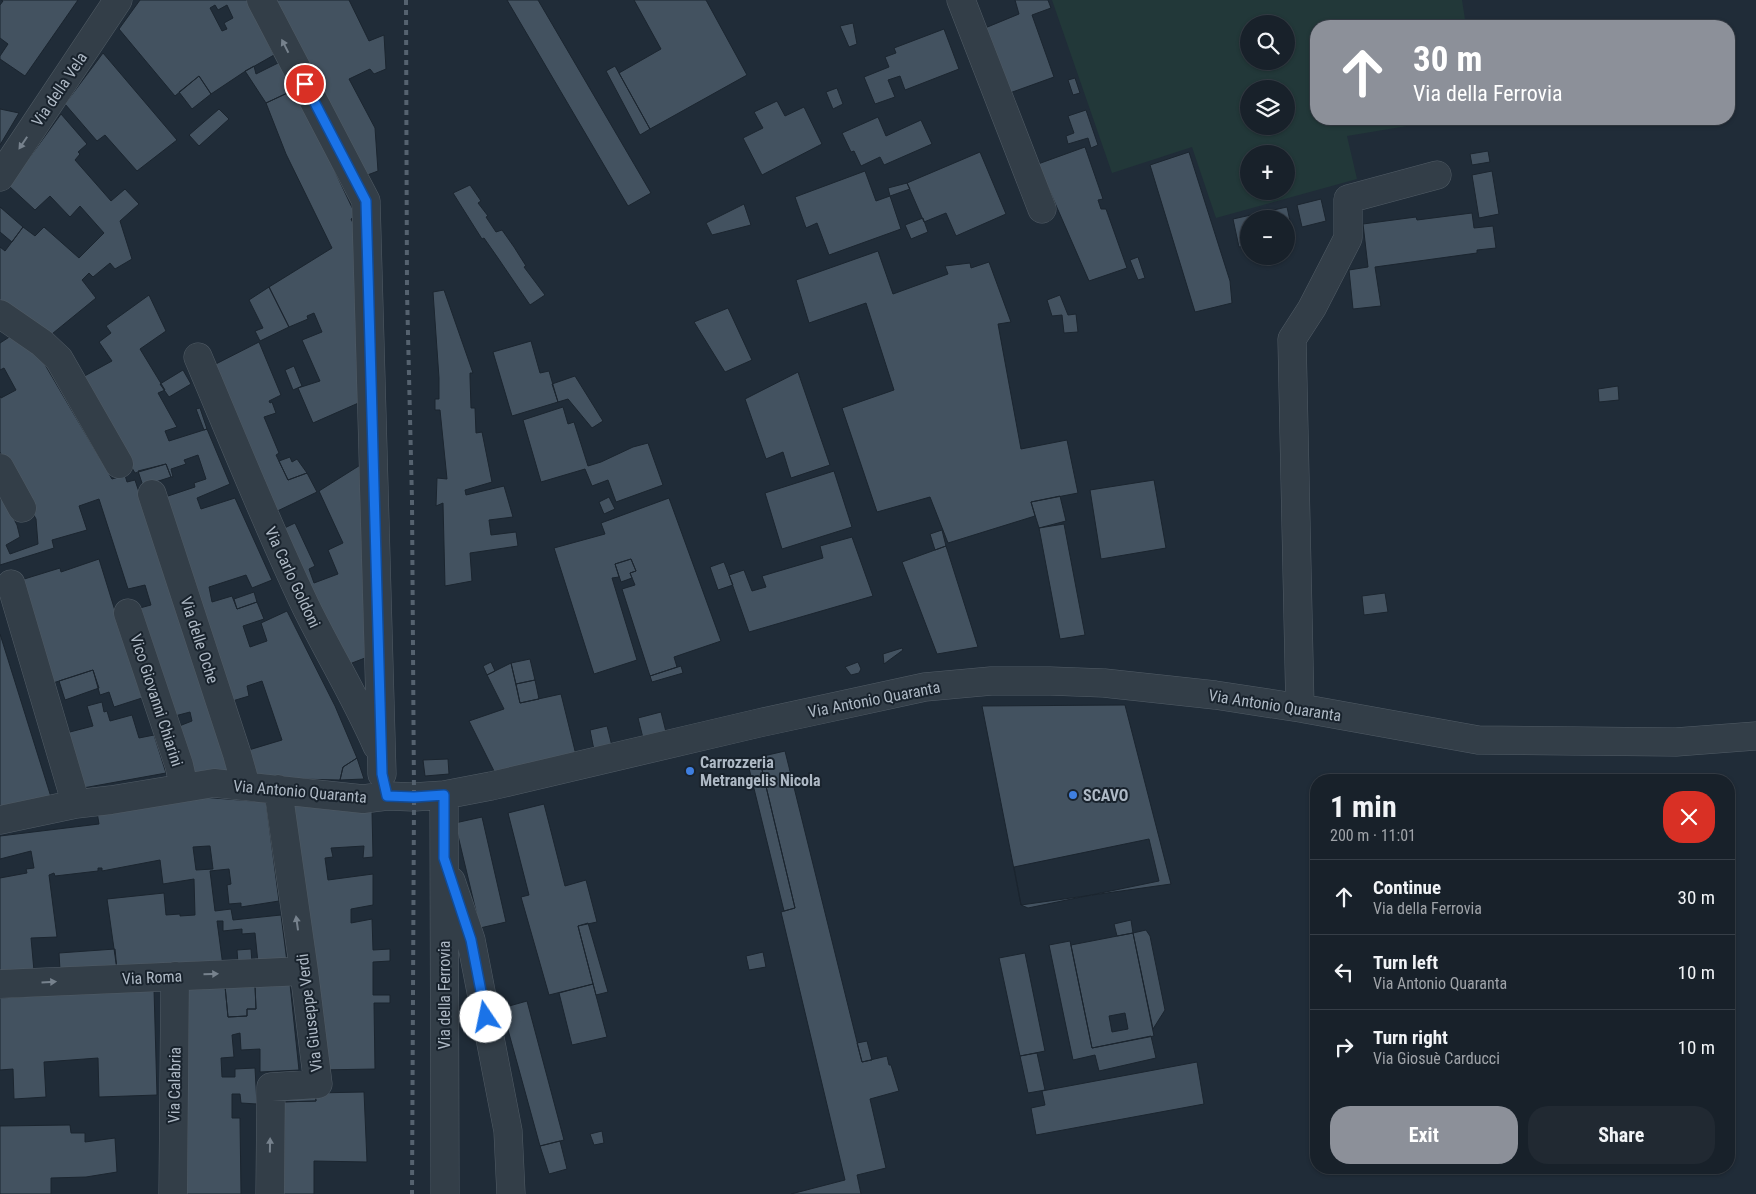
<!DOCTYPE html>
<meta charset="utf-8">
<style>
:root{--surface:#18212a;--page:#212932;--text:#f1f3f6;--muted:#9fa3a8;--line:#363e47;--accent:#8c9099}
body{margin:0;font-family:"Roboto Condensed",sans-serif;background:var(--page);color:var(--text);height:100vh;display:flex;flex-direction:column;font-size:19px;white-space:nowrap}
*{box-sizing:border-box;margin:0}
p{font-size:16px;color:var(--muted)}
.icon{flex:none;width:28px;height:28px;fill:none;stroke:currentColor;stroke-width:2;stroke-linecap:round;stroke-linejoin:round}
.map{position:relative;flex:1;overflow:hidden}
.sheet{position:absolute;left:1310px;top:774px;width:425px;height:400px;display:flex;flex-direction:column;background:var(--surface);border-radius:20px;box-shadow:0 1px 4px #0004,0 0 0 1px var(--line)}
.sheet>*{flex:none}
.hud{position:absolute;left:1310px;top:20px;width:425px;height:105px;border-radius:20px;box-shadow:0 1px 4px #0004,0 0 0 1px var(--line);background:#8c9099;color:#fff;overflow:hidden}
.tools{position:absolute;left:1240px;top:15px;display:grid;gap:10px}
.tools a{display:grid;place-items:center;width:55px;height:55px;border-radius:50%;background:var(--surface);box-shadow:0 1px 4px #0004,0 0 0 1px var(--line);font-size:25px}
.pin{position:absolute;display:grid;place-items:center;width:42px;height:42px;color:#fff;margin:-21px;border:2px solid #fff;border-radius:50%;box-shadow:0 1px 5px #0007}
.me{position:absolute;width:55px;margin:-28px;rotate:349deg;stroke-linejoin:round;filter:drop-shadow(0 0 4px #0008)}
.turn{display:flex;align-items:center;gap:18px;height:105px;padding:0 20px;font-size:22px}
.turn .icon{width:65px;height:65px;stroke-width:2.5}
.turn b{display:block;font-size:35px;line-height:42px}
.round{display:grid;place-items:center;flex:none;width:52px;height:52px;border-radius:20px;background:var(--page)}
.overview{display:flex;align-items:center;justify-content:space-between;height:85px;padding:0 20px}
h1{font-size:30px;font-weight:700;line-height:38px}
.button{display:flex;gap:10px;margin-top:auto;padding:10px 20px}
.button a{flex:1;height:58px;border-radius:20px;background:var(--accent);color:#fff;font-size:20px;font-weight:700;line-height:58px;text-align:center}
.button a+a{background:var(--page);color:var(--text)}
ul{padding:0;list-style:none}
li{display:flex;align-items:center;gap:15px;height:75px;padding:0 20px;border-top:1px solid var(--line)}
li div{flex:1}
li b{display:block;font-size:19px}
li em{font-style:normal}
.map>svg:first-child{display:block}
.green{fill:#223839;fill-rule:evenodd}
.building{fill:#435260;stroke:#1b252f;fill-rule:evenodd}
.lines{fill:none;stroke-linecap:round;stroke-linejoin:round}
.minor-casing{stroke:#515c66;stroke-width:29}
.minor{stroke:#333e48;stroke-width:28}
.rail{stroke:#55626f;stroke-width:4;stroke-dasharray:5 5;stroke-linecap:butt}
.oneway{fill:#77828d}
.route-casing{stroke:#114b97;stroke-width:12}
.route{stroke:#1a73e8;stroke-width:9}
.shop-dot{fill:#3f7fe0;stroke:#19232d;stroke-width:2}
.labels{text-anchor:middle;stroke-width:4;stroke-linejoin:round;paint-order:stroke}
.street-label{font-size:16px;fill:#aeb9c5;stroke:#19232d}
.poi-label{font-size:16px;font-weight:bold;fill:#aeb9c5;stroke:#19232d;text-anchor:start}
</style>
<div class="map">
<svg width="1756" height="1194" viewBox="0 0 1756 1194">
<rect width="100%" height="100%" fill="#202c38"/>
<path class="green" d="M1052,0H1462L1466,26H1316V119H1449L1347,136L1357,179L1216,218L1192,147L1112,173ZM1249,24H1286V61H1249ZM1249,89H1286V126H1249ZM1249,154H1286V191H1249Z"/>
<path class="building" d="M1,0H78L25,76L0,59V56L8,44L0,38V5L3,1Z
M140,0H247L274,55L244,72L211,94L199,76L175,96L119,29ZM215,5L218,10L227,5L233,18L224,23L227,29L222,31L210,8Z
M272,0H349L369,41L384,35L386,69L374,74L370,69L349,79L375,128L378,171L362,177Z
M507,0H538L651,193L628,206Z
M634,0H706L747,75L650,129L619,73L661,49Z
M1015,0H1048L1051,8L1032,15L1054,77L1007,94L985,28L1019,14Z
M853,23L857,44L849,47L840,26Z
M944,29L959,69L905,90L900,76L888,80L895,97L875,104L864,77L889,67L885,57L896,53L894,48Z
M103,53L177,140L137,171L105,135L97,141L65,104Z
M280,62L296,89L266,103L245,71L254,66L256,74Z
M615,66L650,129L640,135L606,71Z
M199,76L211,94L192,109L179,92Z
M1075,78L1080,93L1073,95L1068,80Z
M837,88L843,104L833,109L826,92Z
M296,89L356,216L351,219L362,241L363,401L313,423L298,388L320,381L302,340L322,332L314,313L307,316L308,319L289,327L269,287L332,248L286,154L266,103Z
M777,101L785,116L804,107L822,144L762,175L743,138L763,128L754,112Z
M0,109L19,113L0,145Z
M219,109L229,119L199,146L189,135Z
M1086,110L1098,145L1091,148L1088,138L1068,144L1066,136L1074,133L1068,116Z
M61,114L87,144L78,152L80,154L75,160L111,201L125,189L139,204L120,221L132,259L115,269L110,263L93,277L89,273L82,280L96,298L47,338L0,306V247L5,251L23,227L35,236L44,227L79,258L104,233L80,206L70,217L50,196L35,210L9,186Z
M878,117L886,136L921,120L932,144L884,165L880,157L861,166L854,151L851,152L842,133Z
M1085,147L1103,199L1098,200L1101,209H1106L1127,268L1089,281L1038,164Z
M1488,151L1490,162L1472,165L1470,154Z
M980,152L1006,214L956,236L946,213L924,222L907,183Z
M1189,152L1230,281L1232,303L1195,312L1150,165Z
M865,171L876,201L890,196L901,229L829,255L817,223L806,228L795,197Z
M1492,171L1499,214L1479,218L1472,175Z
M907,183L910,189L890,196L888,188Z
M470,185L481,201L478,203L488,216L486,217L496,232L502,230L514,247L526,266L524,267L545,295L530,305L498,258L484,238L482,239L453,193Z
M1321,199L1326,221L1302,227L1297,205Z
M744,204L751,225L712,235L706,223Z
M0,207L23,227L12,242L0,232Z
M1287,207L1293,235L1286,236V219H1249V245L1239,247L1233,219Z
M1472,213L1474,228L1493,226L1496,248L1477,250V253L1375,267L1381,306L1353,309L1349,270L1368,267L1363,224L1416,217L1417,220Z
M923,218L928,232L911,239L905,225Z
M878,251L893,294L948,274L945,266L970,263L971,268L989,262L1011,322L998,324L1021,449L1067,440L1078,493L1031,502L1035,516L948,543L930,497L877,512L842,408L894,390L866,303L809,323L796,280Z
M1138,257L1145,278L1138,280L1130,260Z
M269,287L289,327L260,341L255,331L263,328L249,300Z
M444,290L473,373H470V377L471,408H475L476,433L482,432L492,482L465,490L466,495L504,486L513,517L489,520L491,535L516,532L518,546L470,553L472,581L445,586L443,503L436,506L437,478L447,479L440,410H435V399H439V378L433,292Z
M149,295L166,331L140,349L165,390L158,393L177,427L165,431L169,441L207,429L230,484L197,498L201,509L235,498L272,580L252,588L246,575L209,587L212,602L232,596L237,609L257,602L264,619L243,626L250,647L267,641L261,623L287,611L335,706L357,758L343,767L340,780L251,778L242,752L282,740L262,681L247,686L249,696L229,702L162,498L195,487L194,483L206,479L198,455L184,460L186,464L171,469L173,477H171L166,464L135,473L79,379L112,361L99,342L111,333L106,326Z
M1060,295L1068,315L1076,314L1078,332L1064,333L1062,315L1052,316L1047,300Z
M728,308L752,360L725,372L694,322Z
M14,334L44,363L112,479L125,475L127,482L135,480L231,772L190,774L174,728L192,721L190,712L171,717L136,609L151,605L145,585L128,589L99,499L79,506L87,530L52,540L54,548L0,565V492L17,525L20,537L6,545L10,554L38,544L36,519L0,452V396L1,398L16,390L4,368L0,370V343Z
M531,341L540,373L549,371L558,402L512,416L493,352Z
M259,342L281,395L269,401L270,403L272,402L276,413L264,417L279,453L276,455L288,480L307,473L317,492L267,516L204,370Z
M294,366L302,386L293,390L285,370Z
M183,370L191,384L169,397L160,384Z
M798,372L830,465L791,478L783,452L766,459L745,399Z
M575,376L603,421L592,428L568,399L558,402L552,384Z
M1618,386L1619,400L1599,402L1598,389Z
M563,407L568,424L574,422L588,466L601,462L633,447L648,443L663,485L616,502L608,480L592,486L585,469L541,482L523,420Z
M200,408L207,429L204,430L196,409Z
M290,457L292,462L297,459L307,473L288,480L279,461Z
M365,462V658L339,668L276,532L295,523L315,566L309,569L314,583L338,574L328,550L343,543L319,491Z
M166,464L171,477L143,486L138,471Z
M834,471L852,527L782,549L765,493Z
M1154,480L1166,548L1101,559L1090,490Z
M1060,496L1066,521L1039,528L1031,502Z
M609,497L615,509L604,514L599,502Z
M669,498L721,641L674,657L677,667L650,676L622,589L635,585L630,573L636,571L631,559L615,564L619,577L612,578L637,660L594,674L554,548L605,534L601,523Z
M1064,524L1085,635L1060,639L1039,528Z
M942,530L946,546L935,550L930,534Z
M852,537L873,596L749,632L729,575L744,570L752,591L766,587L762,576L823,558L820,546Z
M946,546L978,647L937,654L902,562Z
M99,559L142,698L114,707L109,692L100,695L93,670L53,683L21,580L60,568L61,572Z
M631,559L636,571L630,573L632,578L621,582L615,564Z
M724,562L733,585L718,590L710,567Z
M254,592L257,602L237,609L234,599Z
M1385,593L1388,612L1364,615L1362,596Z
M0,634L51,797L0,807Z
M902,648L903,650L884,664L883,654Z
M530,659L535,680L516,684L511,663Z
M491,662L495,671L487,675L483,666Z
M858,662L861,669L859,673L851,675L845,667Z
M511,663L520,703L561,694L576,755L496,775L469,721L504,709L487,675Z
M681,666L683,673L652,682L650,676Z
M93,670L99,688L65,700L59,681Z
M535,680L539,699L520,703L516,684Z
M102,702L104,712L107,711L110,721L132,715L139,738L154,735L166,773L83,788L66,733L93,726L87,706Z
M1125,705L1171,884L1021,905L982,706Z
M661,712L666,732L643,738L638,718Z
M607,726L612,746L594,750L590,730Z
M785,751L862,1062L887,1056L889,1065H891L899,1091L870,1099L886,1168L857,1175L861,1194H791L845,1180L781,912L795,908L759,757Z
M759,757L795,908L784,911L747,760Z
M357,758L364,779L340,780L343,767Z
M448,759L449,774L425,776L423,760Z
M201,797L266,802L279,901L241,907V903L229,904L227,885L231,884L229,869L210,871L215,911L231,909L233,920L281,915L287,962L258,963L255,933L242,934V929L223,931V921H217L223,966L117,970L107,899L164,893L166,915L180,914V916L195,915L194,879L163,884L160,860L102,871V868H98V871L55,876L54,873L49,875L57,937L31,938L34,971L0,973V878L27,873L26,869L34,868L31,851L0,859V836L99,824L97,812ZM208,846H210L213,869L196,870L193,847Z
M287,804L372,811L373,857L363,858L364,846L331,848L333,857L325,858L328,880L373,874V905L351,909V923L372,919L373,950L390,949V961L373,962V995H390V1003H374L375,1069L320,1070Z
M544,804L565,886L586,880L597,922L578,926L593,984L549,995L521,897L529,895L508,813Z
M482,817L506,922L480,928L455,823Z
M1149,839L1159,881L1028,908L1021,905L1014,867Z
M1131,920L1133,933L1117,936L1114,924Z
M588,923L608,992L596,995L578,926Z
M1146,930L1150,936L1165,1010L1153,1029L1133,933Z
M1133,933L1154,1036L1092,1048L1071,945ZM1125,1013L1128,1029L1112,1032L1109,1016Z
M1070,941L1092,1048L1151,1036L1156,1058L1099,1071L1095,1055L1073,1060L1049,945Z
M115,949L117,970H60L59,953Z
M251,949L252,963L238,964L237,950Z
M763,952L766,967L749,970L746,956Z
M1025,953L1045,1051L1020,1056L999,958Z
M290,984L299,1070L260,1072V1049L241,1050L240,1033L232,1035L234,1057L221,1058L222,1077H235V1069L255,1068L257,1104L241,1103L240,1094H232V1118H240L241,1194H178V988L225,986L228,1017L247,1016V1009H256L255,985Z
M593,984L607,1037L572,1045L559,993Z
M255,985L256,1009H247V1016L228,1017L225,986Z
M154,989L157,1095L99,1097L98,1058L44,1062L46,1097L14,1099L13,1069L0,1070V998Z
M527,1001L564,1140L540,1146L502,1008Z
M867,1041L872,1060L862,1062L857,1043Z
M1037,1053L1045,1090L1028,1093L1020,1056Z
M1197,1062L1204,1104L1036,1135L1031,1108L1045,1105L1042,1091Z
M364,1092L367,1162L314,1161V1194H278L279,1102L316,1101L315,1093Z
M278,1093H315L316,1101L279,1102Z
M70,1125L71,1133H85V1142L115,1138L117,1172L86,1177L51,1178V1194H0V1126Z
M602,1131L604,1143L594,1145L590,1134Z
M560,1141L567,1169L549,1174L540,1146Z"/>
<g class="lines">
<defs>
<path id="minor" d="M261,0L366,201L382,774
M961,0L1042,209
M0,177L118,0
M0,314L42,343L59,359L119,464
M198,357C233,440 267,525 306,607C329,654 356,698 377,746
M0,468L22,508
M152,494L237,754L246,786
M11,584L76,804
M128,613L179,765L184,787
M1300,708L1292,339L1312,308L1348,238V199L1437,175
M444,795L445,1194
M0,820L76,804L111,800L214,783L363,799L387,796L414,797L444,795L491,786L759,723L925,687L991,681H1050L1104,683L1215,695L1300,708L1478,740L1676,742L1756,736
M451,881L471,940L508,1131L511,1194
M0,984L304,971
M173,1194L175,976
M270,1194L271,1087L318,1084L304,971L278,789"/>
</defs>
<use href="#minor" class="minor-casing"/>
<use href="#minor" class="minor"/>
<path class="rail" d="M406,0L407,292L412,500L414,797L412,1194"/>
</g>
<defs><path id="oneway-solid" d="M-6-.8H1V-3.2L6.5 0L1 3.2V.8H-6Z" transform="scale(1.25)"/></defs>
<g class="oneway">
<use href="#oneway-solid" transform="translate(285 46) rotate(-117)"/>
<use href="#oneway-solid" transform="translate(23 143) rotate(124)"/>
<use href="#oneway-solid" transform="translate(297 923) rotate(-98)"/>
<use href="#oneway-solid" transform="translate(211 974) rotate(-2)"/>
<use href="#oneway-solid" transform="translate(49 982) rotate(-3)"/>
<use href="#oneway-solid" transform="translate(270 1145) rotate(-89)"/>
</g>
<g class="lines">
<defs>
<path id="route" d="M305,84L366,201L382,774L387,796L414,797L444,795V858L471,940L486,1017"/>
</defs>
<use href="#route" class="route-casing"/>
<use href="#route" class="route"/>
</g>
<g class="shop-dot">
<circle cx="690" cy="771" r="5"/>
<circle cx="1073" cy="795" r="5"/>
</g>
<g class="labels">
<g class="street-label">
<text transform="translate(59 89) rotate(-56)" y="6">Via della Vela</text>
<text transform="translate(293 577) rotate(65)" y="6">Via Carlo Goldoni</text>
<text transform="translate(200 640) rotate(72)" y="6">Via delle Oche</text>
<text transform="translate(874 699) rotate(-11)" y="6">Via Antonio Quaranta</text>
<text transform="translate(157 700) rotate(72)" y="6">Vico Giovanni Chiarini</text>
<text transform="translate(1275 705) rotate(9)" y="6">Via Antonio Quaranta</text>
<text transform="translate(300 791) rotate(5)" y="6">Via Antonio Quaranta</text>
<text transform="translate(152 977) rotate(-3)" y="6">Via Roma</text>
<text transform="translate(444 995) rotate(-90)" y="6">Via della Ferrovia</text>
<text transform="translate(309 1013) rotate(-97)" y="6">Via Giuseppe Verdi</text>
<text transform="translate(174 1085) rotate(-89)" y="6">Via Calabria</text>
</g>
<g class="poi-label">
<text x="700" y="768">Carrozzeria<tspan x="700" dy="18">Metrangelis Nicola</tspan></text>
<text x="1083" y="801">SCAVO</text>
</g>
</g>
</svg>
<div class="tools">
<a><svg class="icon" aria-label="search" viewBox="0 0 24 24"><circle cx="10" cy="10" r="6"/><path d="M15 15l6 6"/></svg></a>
<a><svg class="icon" aria-label="layers" viewBox="0 0 24 24"><path d="M12 4l9 5-9 5-9-5zM3 14l9 5 9-5"/></svg></a>
<a>+</a>
<a>−</a>
</div>
<div class="pin" style="left:305px;top:84px;background:#d93025"><svg class="icon" aria-label="arrive" viewBox="0 0 24 24"><path d="M6 21V4h12l-3 4 3 4H6"/></svg></div>
<svg class="me" style="left:486px;top:1017px" viewBox="-20 -20 40 40"><circle r="19" fill="#fff"/><path d="M0-13L10 11 0 6-10 11z" fill="#1a73e8"/></svg>
<div class="hud">
<div class="turn"><svg class="icon" aria-label="ahead" viewBox="0 0 24 24"><path d="M12 20V5M6 11l6-6 6 6"/></svg><div><b>30 m</b>Via della Ferrovia</div></div>
</div>
<section class="sheet">
<div class="overview"><div><h1>1 min</h1><p>200 m · 11:01</p></div><a class="round" style="background:#d93025;color:#fff"><svg class="icon" aria-label="close" viewBox="0 0 24 24"><path d="M6 6l12 12M18 6L6 18"/></svg></a></div>
<ul>
<li><svg class="icon" aria-label="ahead" viewBox="0 0 24 24"><path d="M12 20V5M6 11l6-6 6 6"/></svg><div><b>Continue</b><p>Via della Ferrovia</p></div><em>30 m</em></li>
<li><svg class="icon" aria-label="left" viewBox="0 0 24 24"><path d="M17 20v-9H6M10 6l-5 5 5 5"/></svg><div><b>Turn left</b><p>Via Antonio Quaranta</p></div><em>10 m</em></li>
<li><svg class="icon" aria-label="right" viewBox="0 0 24 24"><path d="M7 20v-9h11M14 6l5 5-5 5"/></svg><div><b>Turn right</b><p>Via Giosuè Carducci</p></div><em>10 m</em></li>
</ul>
<div class="button"><a>Exit</a><a>Share</a></div>
</section>
</div>
